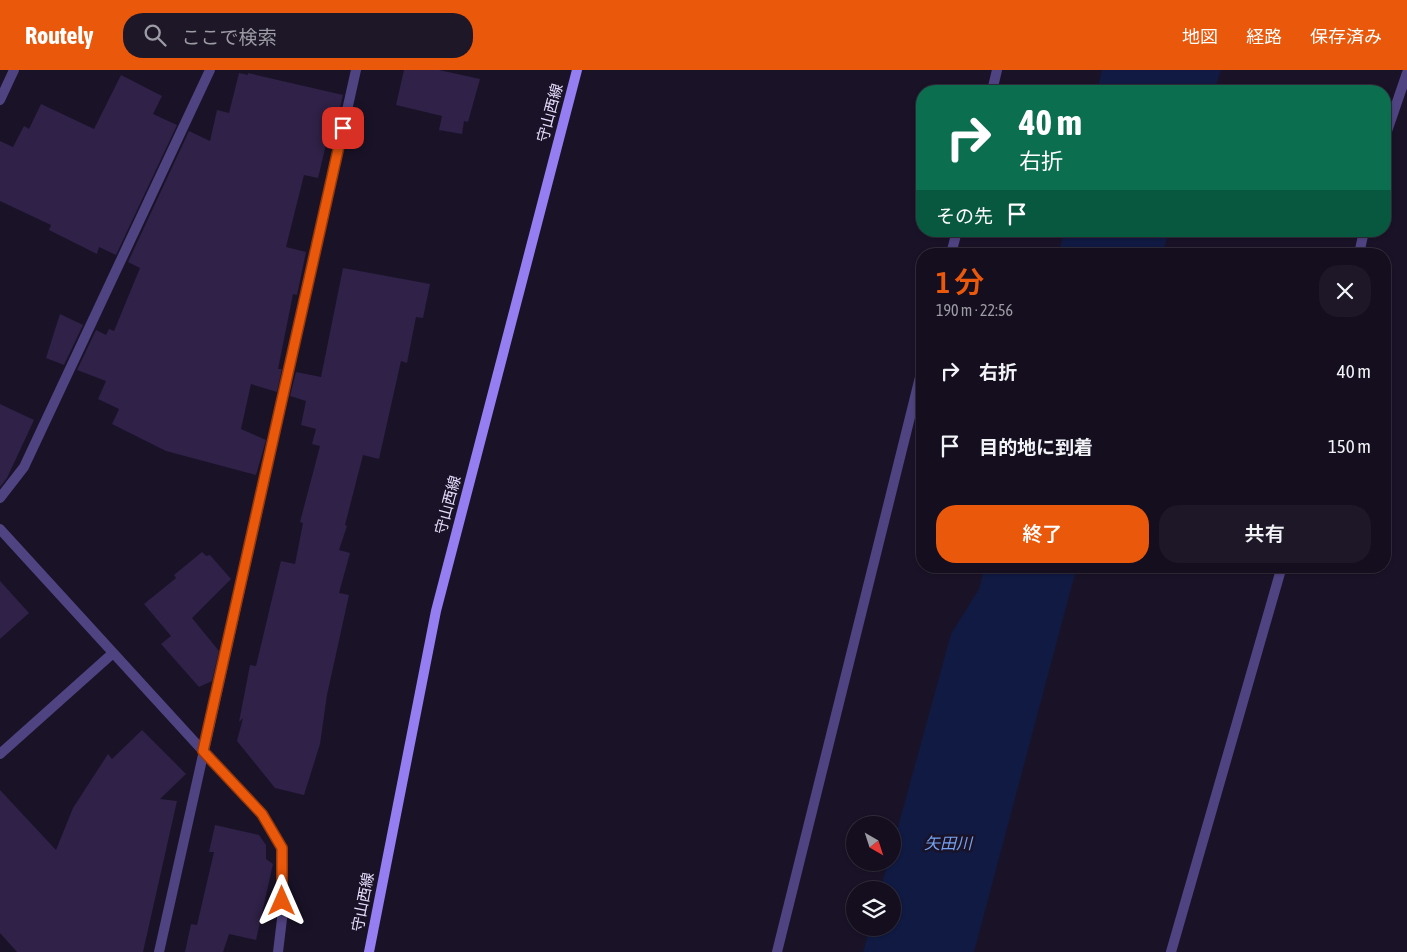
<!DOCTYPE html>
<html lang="ja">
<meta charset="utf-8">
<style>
:root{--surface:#140e1e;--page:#1d1727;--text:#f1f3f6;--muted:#9d9ca4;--line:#332e3c;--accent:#ea580c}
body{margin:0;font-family:"Asap Condensed","Noto Sans JP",sans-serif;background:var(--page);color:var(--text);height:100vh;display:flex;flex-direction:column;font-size:19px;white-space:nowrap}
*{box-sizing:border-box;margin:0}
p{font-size:16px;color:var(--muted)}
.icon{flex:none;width:28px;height:28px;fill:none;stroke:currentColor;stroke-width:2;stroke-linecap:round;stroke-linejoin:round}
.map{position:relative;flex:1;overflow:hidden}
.side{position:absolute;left:916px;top:178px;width:475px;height:325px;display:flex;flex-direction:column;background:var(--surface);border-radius:20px;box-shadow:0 1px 4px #0004,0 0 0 1px var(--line)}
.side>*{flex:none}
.guide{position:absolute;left:916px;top:15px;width:475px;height:152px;border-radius:20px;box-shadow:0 1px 4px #0004,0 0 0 1px var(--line);background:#0b6e4f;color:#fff;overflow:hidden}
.needle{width:32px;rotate:141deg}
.buttons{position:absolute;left:846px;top:746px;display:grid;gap:10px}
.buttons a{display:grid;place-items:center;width:55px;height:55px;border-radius:50%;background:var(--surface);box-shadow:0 1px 4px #0004,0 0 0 1px var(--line);font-size:25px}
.pin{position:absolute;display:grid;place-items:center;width:42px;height:42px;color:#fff;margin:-21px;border-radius:10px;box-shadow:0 2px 8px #0006}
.me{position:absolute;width:55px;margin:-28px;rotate:0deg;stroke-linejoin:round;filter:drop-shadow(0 0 4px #0008)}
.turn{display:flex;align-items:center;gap:18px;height:105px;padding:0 20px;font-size:22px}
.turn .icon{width:65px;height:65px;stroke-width:2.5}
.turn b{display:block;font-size:35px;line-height:42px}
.then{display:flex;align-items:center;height:48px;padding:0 20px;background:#0003;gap:10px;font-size:19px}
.round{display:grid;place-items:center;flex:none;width:52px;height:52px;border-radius:20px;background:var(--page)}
.overview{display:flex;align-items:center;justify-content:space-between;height:85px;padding:0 20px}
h1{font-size:30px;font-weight:600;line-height:38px;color:var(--accent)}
.button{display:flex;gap:10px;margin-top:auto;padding:10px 20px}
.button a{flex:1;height:58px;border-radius:20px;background:var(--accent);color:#fff;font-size:20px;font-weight:600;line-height:58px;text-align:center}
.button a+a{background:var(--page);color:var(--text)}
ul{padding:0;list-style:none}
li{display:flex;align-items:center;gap:15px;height:75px;padding:0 20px}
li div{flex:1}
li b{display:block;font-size:19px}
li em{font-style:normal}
header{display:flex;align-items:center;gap:30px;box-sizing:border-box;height:70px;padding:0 25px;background:var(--accent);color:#fff}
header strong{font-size:24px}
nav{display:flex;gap:28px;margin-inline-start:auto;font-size:18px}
.search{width:350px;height:45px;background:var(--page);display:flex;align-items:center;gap:12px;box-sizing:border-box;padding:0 18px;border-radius:20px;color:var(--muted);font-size:19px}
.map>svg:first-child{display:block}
.water{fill:#101a43}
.building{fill:#2f2147}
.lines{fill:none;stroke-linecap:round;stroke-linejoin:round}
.service{stroke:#504382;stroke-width:10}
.minor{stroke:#504382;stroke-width:10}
.tertiary{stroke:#504382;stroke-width:10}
.secondary{stroke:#957df2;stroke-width:10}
.route-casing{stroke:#983908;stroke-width:12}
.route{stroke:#ea580c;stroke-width:9}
.labels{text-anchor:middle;stroke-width:5;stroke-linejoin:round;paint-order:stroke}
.street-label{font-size:15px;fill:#e6ddfc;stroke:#1a1328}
.water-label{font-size:16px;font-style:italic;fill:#75a2f1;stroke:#1a1328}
</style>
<header>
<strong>Routely</strong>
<div class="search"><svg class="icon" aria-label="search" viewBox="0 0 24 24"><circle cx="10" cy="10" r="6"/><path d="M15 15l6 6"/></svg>ここで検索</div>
<nav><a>地図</a><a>経路</a><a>保存済み</a></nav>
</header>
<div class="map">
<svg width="1407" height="882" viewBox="0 0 1407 882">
<rect width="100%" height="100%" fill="#1a1328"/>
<path class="water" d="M1102,0H1221L1214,21H1097Z
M1064,161H1169L1162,184H1059Z
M985,496H1077L974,882H863L870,858H892V820H880L888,793L892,792L893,775L951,564L979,519Z"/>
<path class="building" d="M404,0H439L480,9L468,52L464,51L462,64L439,60L442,46L396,35Z
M239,3L248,5V3L343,25L334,64L329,62L318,108L304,105L286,177L306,182L297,225L293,224L278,299H282L277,322L251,314L241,359L266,370L256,405L166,381L112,354L119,339L98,329L106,311L77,300L96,260L106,265L109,259L114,261L140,198L128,192L189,61L210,71L217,40L229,43Z
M121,5L162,26L153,44L177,55L116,185L99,177L97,184L49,160L51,155L0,131V71L13,77L24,56L29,59L41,34L94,59Z
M343,198L430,214L423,248L416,247L407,293L401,291L379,389L363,385L345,455L347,456L339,480L350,483L339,523L349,525L327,625L320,674L304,725L275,718L237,671L243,648L239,652L250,595L256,596L281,491L295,494L303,453L300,452L320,376L312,374L316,359L301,355L306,331L290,326L296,302L321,307Z
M60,244L83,255L64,295L46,288Z
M0,334L34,350L7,408L0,417Z
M202,482L206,486L210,485L231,509L192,548L219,581L212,611L199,617L161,574L171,566L144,534L176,508L174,505Z
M0,511L29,543L0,569Z
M142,660L186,704L160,729L177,731L143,882H17L0,863V720L56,780L73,738L108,684L112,689Z
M215,755L259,765L266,775V789L273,794L256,870L229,864L223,882H185L191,854L197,855L214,782H209Z"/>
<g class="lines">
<path class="service" d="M992,21L997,0
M951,184L957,161
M777,882L922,299"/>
<path class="minor" d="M0,30L14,0
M1385,67L1407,3
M1359,184L1364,161
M0,428L24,397L210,0
M203,681L262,744L282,778V849L278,882
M159,882L356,0
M1171,882L1282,496"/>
<path class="tertiary" d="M0,459L203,681
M0,684L113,583"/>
<path class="secondary" d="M369,882L436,541L577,0"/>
</g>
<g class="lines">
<defs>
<path id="route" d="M282,831V778L262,744L203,681L343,58"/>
</defs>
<use href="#route" class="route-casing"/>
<use href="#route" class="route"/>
</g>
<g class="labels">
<g class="street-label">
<text transform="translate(550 43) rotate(-75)" y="5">守山西線</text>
<text transform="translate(448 435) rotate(-75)" y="5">守山西線</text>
<text transform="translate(363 832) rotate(-79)" y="5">守山西線</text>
</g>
<g class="water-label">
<text x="948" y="779">矢田川</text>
</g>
</g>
</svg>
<div class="buttons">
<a><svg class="needle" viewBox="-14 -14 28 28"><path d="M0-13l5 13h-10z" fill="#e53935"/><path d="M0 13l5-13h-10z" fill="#9d9ca4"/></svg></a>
<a><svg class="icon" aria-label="layers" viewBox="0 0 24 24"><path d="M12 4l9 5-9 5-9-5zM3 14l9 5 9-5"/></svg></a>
</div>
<div class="pin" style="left:343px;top:58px;background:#d93025"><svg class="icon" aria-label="arrive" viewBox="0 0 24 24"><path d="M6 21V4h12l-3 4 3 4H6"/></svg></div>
<svg class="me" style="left:282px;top:831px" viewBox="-20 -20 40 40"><path d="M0-17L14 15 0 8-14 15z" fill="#ea580c" stroke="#fff" stroke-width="4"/></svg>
<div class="guide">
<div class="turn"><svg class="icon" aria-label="right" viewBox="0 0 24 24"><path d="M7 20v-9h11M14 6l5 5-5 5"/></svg><div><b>40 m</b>右折</div></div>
<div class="then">その先<svg class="icon" aria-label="arrive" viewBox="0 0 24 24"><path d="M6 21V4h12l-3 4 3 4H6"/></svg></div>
</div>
<section class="side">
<div class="overview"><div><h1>1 分</h1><p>190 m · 22:56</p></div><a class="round"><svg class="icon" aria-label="close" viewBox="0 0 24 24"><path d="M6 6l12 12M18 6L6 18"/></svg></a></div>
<ul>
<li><svg class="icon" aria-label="right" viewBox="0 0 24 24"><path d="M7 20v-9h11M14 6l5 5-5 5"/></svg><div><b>右折</b></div><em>40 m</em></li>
<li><svg class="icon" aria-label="arrive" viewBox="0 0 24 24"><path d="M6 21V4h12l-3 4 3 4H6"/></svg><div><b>目的地に到着</b></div><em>150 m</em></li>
</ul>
<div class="button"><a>終了</a><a>共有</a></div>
</section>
</div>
